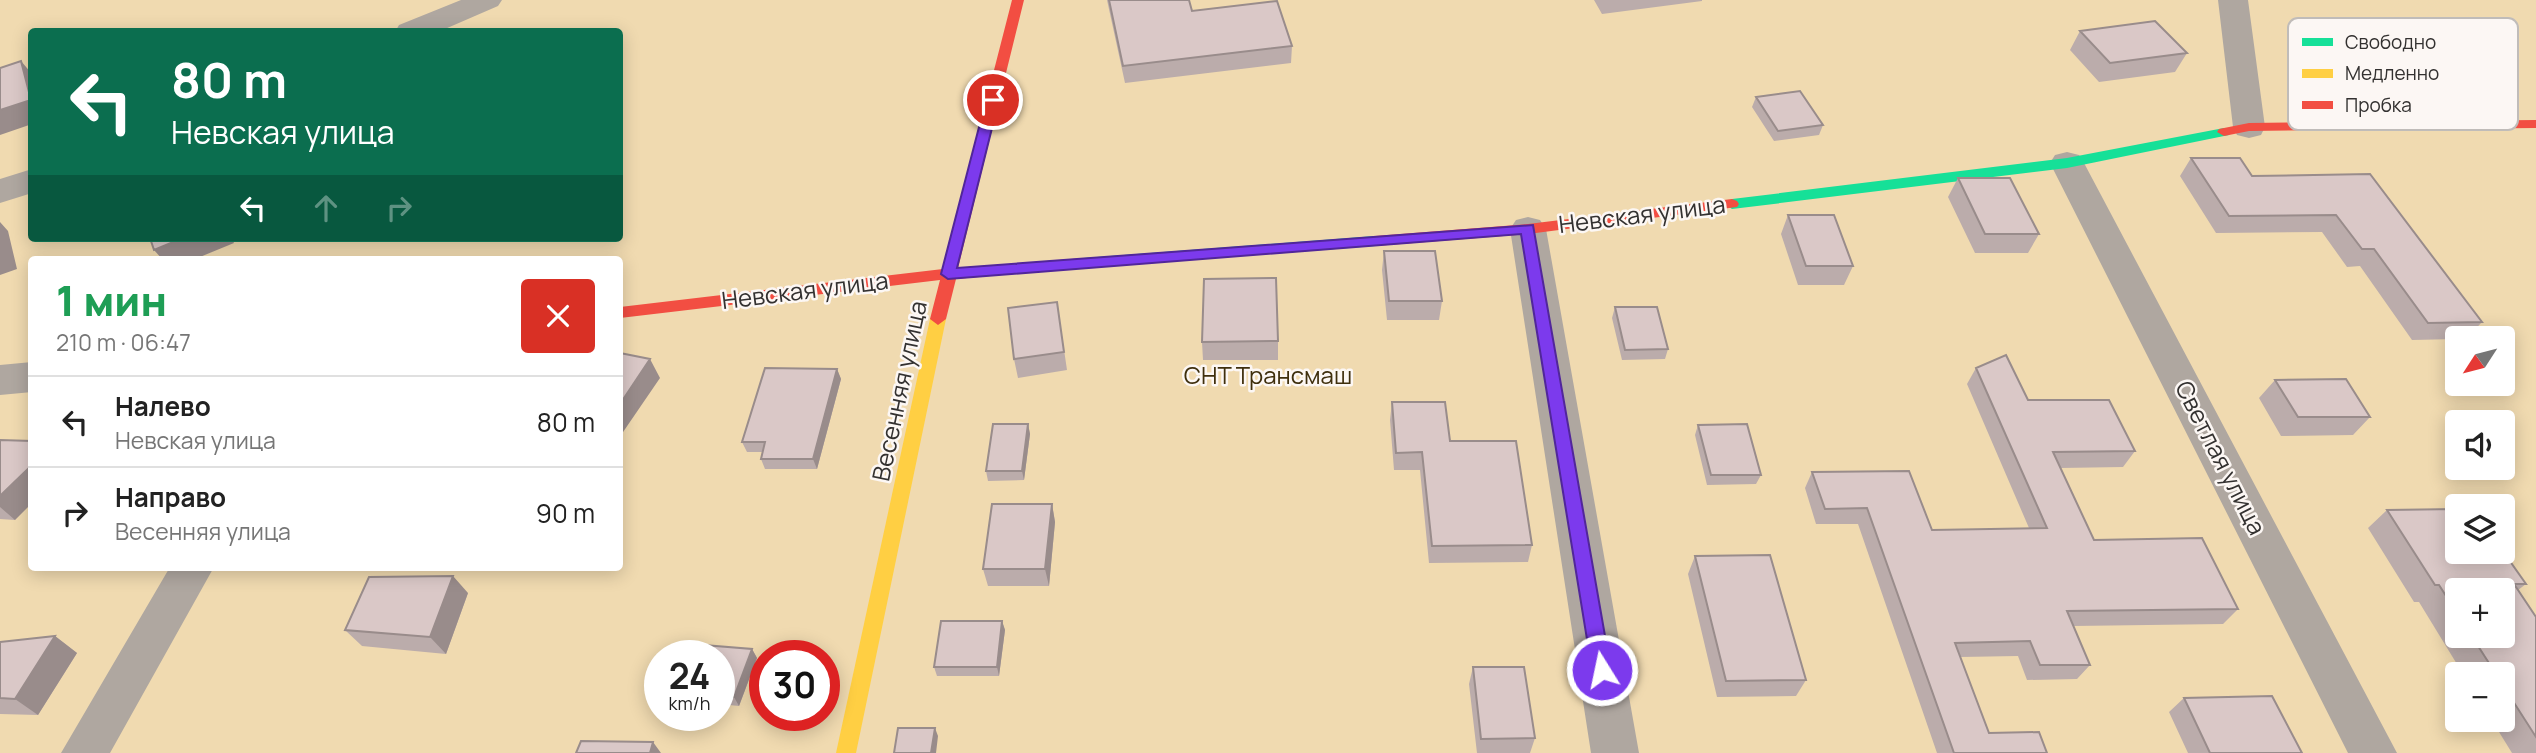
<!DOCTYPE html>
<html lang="ru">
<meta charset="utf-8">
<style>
:root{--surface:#fff;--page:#f2f2f2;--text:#222;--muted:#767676;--line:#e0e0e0}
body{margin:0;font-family:Manrope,sans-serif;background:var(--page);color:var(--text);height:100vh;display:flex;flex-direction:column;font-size:26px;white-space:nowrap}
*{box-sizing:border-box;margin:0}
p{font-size:23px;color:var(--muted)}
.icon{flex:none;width:38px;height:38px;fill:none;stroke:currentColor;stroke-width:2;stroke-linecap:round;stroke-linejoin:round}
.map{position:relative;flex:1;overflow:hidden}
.details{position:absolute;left:28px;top:256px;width:595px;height:315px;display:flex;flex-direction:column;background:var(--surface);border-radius:7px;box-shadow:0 4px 18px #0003}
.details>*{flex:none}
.hud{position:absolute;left:28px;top:28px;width:595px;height:214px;border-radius:7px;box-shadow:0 4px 18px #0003;background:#0b6e4f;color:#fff;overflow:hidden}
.needle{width:46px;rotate:234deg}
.fabs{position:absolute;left:2445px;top:326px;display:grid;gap:14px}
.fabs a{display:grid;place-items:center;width:70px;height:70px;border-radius:7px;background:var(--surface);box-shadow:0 4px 18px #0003;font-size:35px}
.speed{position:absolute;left:644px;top:640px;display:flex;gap:14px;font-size:35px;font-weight:700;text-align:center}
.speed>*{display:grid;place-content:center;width:91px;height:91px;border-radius:50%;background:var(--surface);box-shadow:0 4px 18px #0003;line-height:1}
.speed small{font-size:18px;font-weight:400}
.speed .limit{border:10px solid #d22;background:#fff;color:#111}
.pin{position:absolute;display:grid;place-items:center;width:60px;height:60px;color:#fff;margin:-30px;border:4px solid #fff;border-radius:50%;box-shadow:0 2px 7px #0007}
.me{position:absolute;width:77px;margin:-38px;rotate:350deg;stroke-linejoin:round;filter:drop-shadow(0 0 5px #0008)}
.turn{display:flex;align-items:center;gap:24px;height:147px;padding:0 28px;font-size:32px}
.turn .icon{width:91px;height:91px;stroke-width:2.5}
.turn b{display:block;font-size:49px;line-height:60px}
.lanes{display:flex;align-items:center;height:66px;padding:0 28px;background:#0003;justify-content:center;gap:35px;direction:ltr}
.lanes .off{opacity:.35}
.round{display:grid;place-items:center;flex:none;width:74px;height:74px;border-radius:7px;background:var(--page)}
.headline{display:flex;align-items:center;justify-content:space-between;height:119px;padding:0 28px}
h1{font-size:42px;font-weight:800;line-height:52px;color:#1e9e55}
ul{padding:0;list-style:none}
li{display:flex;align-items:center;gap:21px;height:91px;padding:0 28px;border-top:2px solid var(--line)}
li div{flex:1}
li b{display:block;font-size:26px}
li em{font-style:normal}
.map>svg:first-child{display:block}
.green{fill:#f0dab0;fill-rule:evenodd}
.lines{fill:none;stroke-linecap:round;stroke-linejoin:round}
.street{fill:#afa7a0;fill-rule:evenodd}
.fast{fill:#16e098;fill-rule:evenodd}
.slow{fill:#ffcf43;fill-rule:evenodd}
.jam{fill:#f24e42;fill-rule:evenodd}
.wall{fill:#bbacab;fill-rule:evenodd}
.shaded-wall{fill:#998c8b}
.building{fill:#dac8c7;stroke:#998c8b;stroke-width:2}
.route{fill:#7c3aed;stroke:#51269a;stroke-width:2}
.labels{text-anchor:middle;stroke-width:5;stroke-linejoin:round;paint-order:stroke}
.street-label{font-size:24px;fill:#333130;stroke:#fcf7f4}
.park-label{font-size:24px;fill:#3f2f0d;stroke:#fcf7f4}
.key{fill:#fcf7f4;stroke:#c0bcb9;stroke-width:2}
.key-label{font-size:19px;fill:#333130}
</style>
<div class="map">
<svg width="2536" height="753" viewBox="0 0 2536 753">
<rect width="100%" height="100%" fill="#edeae9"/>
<path class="green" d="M0,0H2536V753H0ZM32,32H620V238H32ZM32,259H620V567H32ZM2457,338H2502V383H2457ZM2457,422H2502V467H2457ZM2457,506H2502V551H2457ZM2457,590H2502V635H2457ZM660,656H719V716H660ZM765,656H824V716H765ZM2457,674H2502V719H2457Z"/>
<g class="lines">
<path class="street" d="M461,0H502L498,6L438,32H395L399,25Z
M2218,0H2248L2265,127L2261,135L2249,138L2237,135L2233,127Z
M2067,152L2079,155L2084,163L2397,753H2348L2050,163L2055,155Z
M32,169V193L0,203V179Z
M1528,217L1540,220L1546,229L1639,753H1591L1510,229L1516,220Z
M32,362V392L0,395V365Z
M170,567H214L110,753H61Z"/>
<path class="fast" d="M2224,128L2231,132L2229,135L2067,168L1732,209L1725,204L1732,199L2067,158Z
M1375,236L1382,241L1375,246L1084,268L1077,263L1084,258Z"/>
<path class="slow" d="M938,313L946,319L856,753H836L930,319Z"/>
<path class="jam" d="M1012,0H1024L958,268L1084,258L1091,263L1089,267L956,279L946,319L938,325L930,319L940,280L620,318V307L943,269Z
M2536,120V128L2249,131L2224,136L2217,132L2219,129L2249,123Z
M1732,199L1737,201L1739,204L1737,207L1528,234L1375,246L1368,241L1375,236L1528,224Z"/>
</g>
<path class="wall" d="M1107,0H1189L1192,11L1292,46L1291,63L1125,83Z
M1594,0H1702V1L1602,14Z
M2080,31L2187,53L2175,72L2099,82L2070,50Z
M1756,97L1823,125L1819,135L1774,141L1752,107Z
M2191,158L2252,176L2370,174L2482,322L2467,338H2457V339L2412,340L2360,266L2347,267L2322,232L2216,233L2180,176Z
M1958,178L2039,234L2028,253H1975L1948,197Z
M1788,215L1853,266L1844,285H1798L1781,234Z
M1384,251L1442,301L1439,320H1387L1382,270Z
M1057,302L1067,370L1018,378L1014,359Z
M1615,307L1668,349L1665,359L1622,360L1612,318Z
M1278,341V360H1203L1202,342Z
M1976,368L2028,400L2135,451L2123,467L2060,468L2094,540L2238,609L2223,624L2073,626L2090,665L2077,679L2027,680L2018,656L1960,657L1989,733L2047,753H1937L1858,524H1816L1805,488L1812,472L1932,530L2029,528L1967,384Z
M837,369L841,379L817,469H765L761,459L763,452H747L742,442Z
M2275,380L2370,417L2353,435L2281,436L2259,398Z
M1392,402L1450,441L1532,545L1528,562L1429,563L1420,470H1394L1390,420Z
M1028,424L1030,434L1024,480L988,481L986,471Z
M1698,425L1761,475L1756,484L1707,485L1695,435Z
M0,440L15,520L0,519Z
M1052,504L1055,522L1049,586H988L983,569Z
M2387,510L2526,584L2518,590L2536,617V753H2512L2491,719H2502V674H2463L2419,602H2414L2368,528ZM2457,590L2502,635H2457Z
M1695,556L1806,680L1796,696L1717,697L1688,574Z
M468,593L446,654L362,646L345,630Z
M1002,621L1005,630L999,676H937L934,667Z
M55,636L77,653L38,715L0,714V642Z
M752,649L757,658L739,706L719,704V656Z
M1473,667L1535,738L1530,753H1477L1469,684Z
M2184,698L2302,753H2188L2169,712Z"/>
<path class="shaded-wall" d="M21,61L32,74V124L0,135V110Z
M0,222L8,231L17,269L0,275Z
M183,238H233L232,239L234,243L195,259H162L154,250Z
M650,359L660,378L621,435L620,432V404Z
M837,369L841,379L817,469L813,459Z
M1028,424L1030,434L1024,480L1022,471Z
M32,465V503L15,520L0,507V496Z
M1052,504L1055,522L1049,586L1045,569Z
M453,576L468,593L446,654L430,637Z
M1002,621L1005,630L999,676L997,667Z
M55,636L77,653L38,715L15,699Z
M752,649L757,658L739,706L734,697Z
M935,728L938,736L936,753H931Z
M653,742L661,753H650Z"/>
<path class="building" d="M1109,0H1189L1192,11L1277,1L1292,46L1123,66Z
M2155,21L2187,53L2110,63L2080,31Z
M21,61L31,100L0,110V68Z
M1800,91L1823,125L1778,131L1756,97Z
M2191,158H2240L2252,176L2370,174L2482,322L2428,323L2374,249H2362L2336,215L2229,216Z
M1958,178H2010L2039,234H1985Z
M1788,215H1834L1853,266H1806Z
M150,238H183L154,250Z
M1384,251H1435L1442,301H1389Z
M1276,278L1278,341L1202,342L1204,279Z
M1057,302L1064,352L1014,359L1008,308Z
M1615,307H1657L1668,349L1625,350Z
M620,353L650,359L620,404Z
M2006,355L2028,400H2109L2135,451L2053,452L2094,540L2202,538L2238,609L2067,611L2090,665H2040L2030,641L1955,643L1989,733L2039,732L2047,753H1954L1867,508L1825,509L1812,472L1909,471L1932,530L2047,528L1976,368Z
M765,368L837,369L813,459H761L765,442H742Z
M2346,379L2370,417H2298L2275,380Z
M1392,402H1445L1450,441H1516L1532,545L1432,546L1422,452L1396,453Z
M993,424H1028L1022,471H986Z
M1747,424L1761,475H1711L1698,425Z
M0,440L32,441V465L0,496Z
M992,504H1052L1045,569H983Z
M2457,509V551H2502V550L2526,584H2514L2536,617V737L2502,684V674H2496L2471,635H2502V590H2457V613L2439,585H2435L2387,510Z
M1770,555L1806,680L1726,681L1695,556Z
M453,576L430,637L345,630L369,577Z
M941,621H1002L997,667H934Z
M55,636L15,699L0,698V642Z
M691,644L752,649L734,697L719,696V656H686Z
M1473,667H1524L1535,738L1481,739Z
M2272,696L2302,753H2210L2184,698Z
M898,728H935L931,753H894Z
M581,741L653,742L650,753H576Z"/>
<path class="route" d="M993,95L999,100L957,268L1533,225L1611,670L1608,676L1602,679L1595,676L1592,670L1521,234L948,279L941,274L986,100Z"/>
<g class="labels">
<g class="street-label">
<text transform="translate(1642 215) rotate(-7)" y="8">Невская улица</text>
<text transform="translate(805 291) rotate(-7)" y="8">Невская улица</text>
<text transform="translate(900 391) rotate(-78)" y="8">Весенняя улица</text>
<text transform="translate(2220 458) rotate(63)" y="8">Светлая улица</text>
</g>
<g class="park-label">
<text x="1268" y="384">СНТ Трансмаш</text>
</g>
</g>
<rect x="2288" y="18" width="230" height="112" rx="10" class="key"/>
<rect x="2302" y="38" width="31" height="8" fill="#16e098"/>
<rect x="2302" y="69" width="31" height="9" fill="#ffcf43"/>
<rect x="2302" y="101" width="31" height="8" fill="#f24e42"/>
<g class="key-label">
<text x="2345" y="49">Свободно</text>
<text x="2345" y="80">Медленно</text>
<text x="2345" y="112">Пробка</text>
</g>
</svg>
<div class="fabs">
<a><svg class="needle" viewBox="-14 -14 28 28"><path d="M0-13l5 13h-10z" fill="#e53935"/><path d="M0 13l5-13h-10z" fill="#767676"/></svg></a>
<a><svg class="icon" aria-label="sound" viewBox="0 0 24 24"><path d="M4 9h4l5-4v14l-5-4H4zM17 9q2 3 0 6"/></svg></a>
<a><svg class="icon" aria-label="layers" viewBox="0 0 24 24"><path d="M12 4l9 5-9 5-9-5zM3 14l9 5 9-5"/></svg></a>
<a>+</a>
<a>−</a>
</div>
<div class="speed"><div>24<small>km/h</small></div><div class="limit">30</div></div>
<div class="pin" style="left:993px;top:100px;background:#d93025"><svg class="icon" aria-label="arrive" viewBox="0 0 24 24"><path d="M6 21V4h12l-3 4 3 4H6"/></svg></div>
<svg class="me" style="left:1602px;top:670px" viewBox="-20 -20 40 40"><circle r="17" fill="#7c3aed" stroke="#fff" stroke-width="3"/><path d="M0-11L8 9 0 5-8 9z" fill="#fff"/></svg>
<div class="hud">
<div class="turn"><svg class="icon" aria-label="left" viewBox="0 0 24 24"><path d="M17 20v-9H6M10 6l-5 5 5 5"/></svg><div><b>80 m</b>Невская улица</div></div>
<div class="lanes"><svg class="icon" aria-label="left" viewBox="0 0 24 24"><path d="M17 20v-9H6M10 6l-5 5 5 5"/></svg><svg class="icon off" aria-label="ahead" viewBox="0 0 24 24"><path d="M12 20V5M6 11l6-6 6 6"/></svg><svg class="icon off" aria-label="right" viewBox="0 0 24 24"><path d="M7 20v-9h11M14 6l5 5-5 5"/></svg></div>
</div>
<section class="details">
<div class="headline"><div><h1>1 мин</h1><p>210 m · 06:47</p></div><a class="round" style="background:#d93025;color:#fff"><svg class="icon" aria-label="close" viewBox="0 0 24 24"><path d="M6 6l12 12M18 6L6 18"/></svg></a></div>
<ul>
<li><svg class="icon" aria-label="left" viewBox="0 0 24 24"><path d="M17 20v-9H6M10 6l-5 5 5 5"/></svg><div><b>Налево</b><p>Невская улица</p></div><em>80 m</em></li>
<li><svg class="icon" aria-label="right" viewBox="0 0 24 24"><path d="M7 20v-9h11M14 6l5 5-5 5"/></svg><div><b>Направо</b><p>Весенняя улица</p></div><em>90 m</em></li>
</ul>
</section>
</div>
